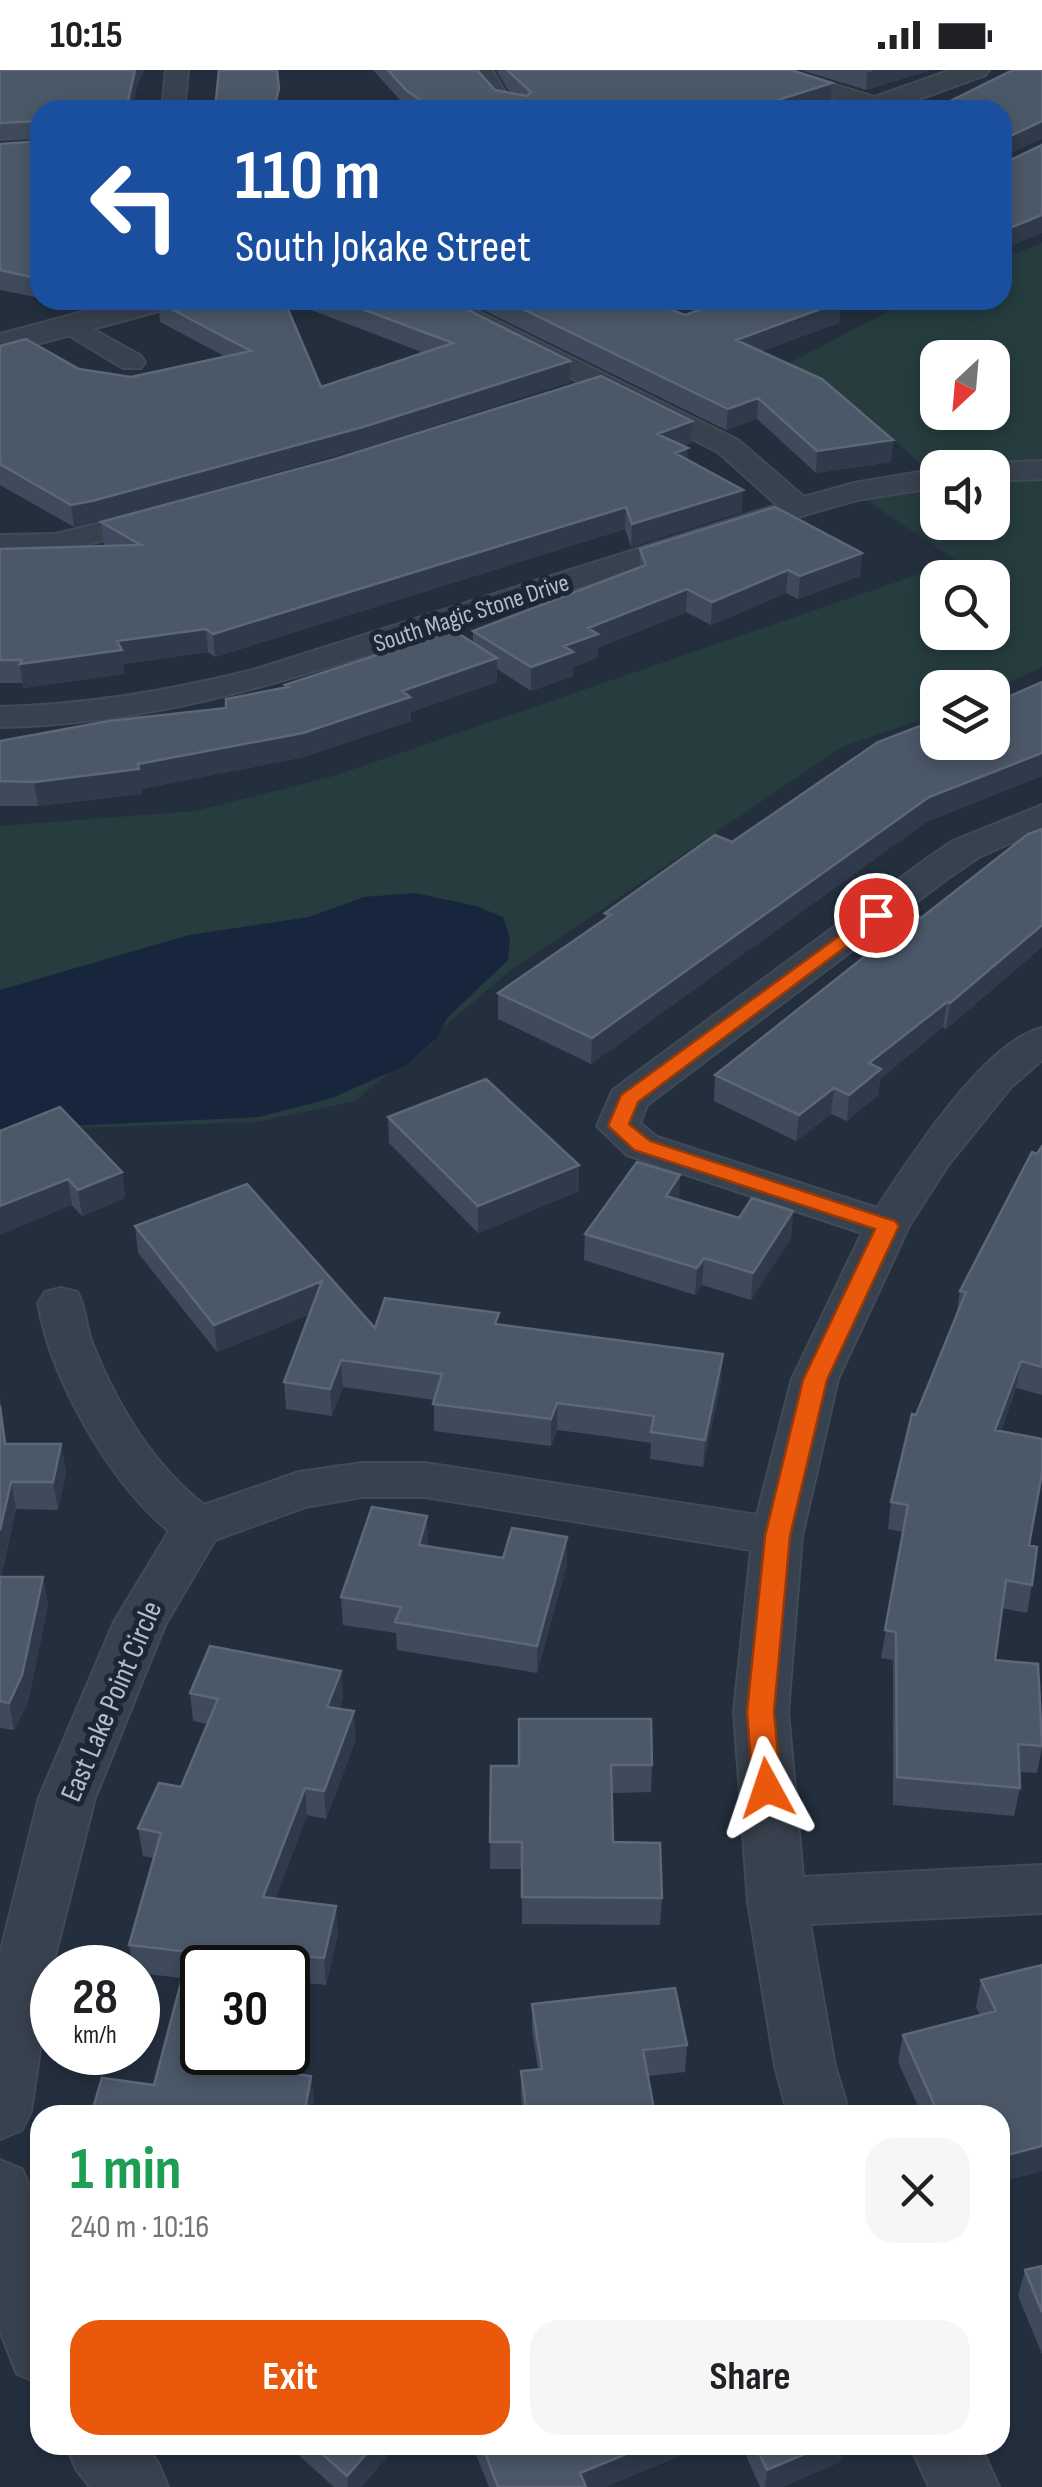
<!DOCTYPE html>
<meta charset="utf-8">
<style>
:root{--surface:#fff;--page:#f6f6f6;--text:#202124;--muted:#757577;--accent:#ea580c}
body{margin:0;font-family:"Sofia Sans Condensed",sans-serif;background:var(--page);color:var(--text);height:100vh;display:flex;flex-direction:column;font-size:38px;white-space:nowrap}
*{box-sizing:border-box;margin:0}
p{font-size:32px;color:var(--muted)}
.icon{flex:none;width:55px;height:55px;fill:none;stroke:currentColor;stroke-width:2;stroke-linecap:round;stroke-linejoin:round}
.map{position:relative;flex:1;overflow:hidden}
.drawer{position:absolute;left:30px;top:2035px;width:980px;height:350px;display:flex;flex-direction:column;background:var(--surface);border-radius:30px;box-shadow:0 5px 15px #0003}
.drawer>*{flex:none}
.hud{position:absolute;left:30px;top:30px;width:982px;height:210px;border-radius:30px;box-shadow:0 5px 15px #0003;background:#1a4fa0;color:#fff;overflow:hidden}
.needle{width:65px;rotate:206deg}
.tools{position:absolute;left:920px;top:270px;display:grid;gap:20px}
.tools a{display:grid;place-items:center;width:90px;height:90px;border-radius:20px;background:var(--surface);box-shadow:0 5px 15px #0003;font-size:50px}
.speed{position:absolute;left:30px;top:1875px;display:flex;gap:20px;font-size:50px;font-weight:700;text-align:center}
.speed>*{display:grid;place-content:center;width:130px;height:130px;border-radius:50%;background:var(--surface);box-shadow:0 5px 15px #0003;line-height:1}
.speed small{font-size:25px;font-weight:400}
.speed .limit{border:5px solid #111;border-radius:15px;background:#fff;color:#111}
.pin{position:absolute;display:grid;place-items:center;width:85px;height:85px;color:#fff;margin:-42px;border:5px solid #fff;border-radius:50%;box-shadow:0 2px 10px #0007}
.me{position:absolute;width:110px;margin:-55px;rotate:355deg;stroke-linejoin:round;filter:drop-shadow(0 0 8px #0008)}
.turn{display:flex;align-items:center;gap:35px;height:210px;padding:0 40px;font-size:45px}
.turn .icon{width:130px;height:130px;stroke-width:2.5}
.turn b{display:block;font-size:70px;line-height:85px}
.round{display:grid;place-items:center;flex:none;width:105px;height:105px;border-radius:30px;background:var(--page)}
.headline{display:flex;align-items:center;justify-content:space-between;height:170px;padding:0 40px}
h1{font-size:60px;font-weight:700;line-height:75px;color:#1e9e55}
.primary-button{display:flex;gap:20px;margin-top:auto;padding:20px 40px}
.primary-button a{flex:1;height:115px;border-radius:30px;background:var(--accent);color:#fff;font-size:40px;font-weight:700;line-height:115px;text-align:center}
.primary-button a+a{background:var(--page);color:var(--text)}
.status{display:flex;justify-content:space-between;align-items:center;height:70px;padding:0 50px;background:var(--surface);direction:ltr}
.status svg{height:28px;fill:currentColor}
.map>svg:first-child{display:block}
.green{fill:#263c3f;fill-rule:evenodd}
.water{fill:#17263c}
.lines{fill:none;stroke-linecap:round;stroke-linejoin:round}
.minor-casing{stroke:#414a57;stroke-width:4}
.tertiary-casing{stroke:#414a57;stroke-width:4}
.minor{fill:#38414e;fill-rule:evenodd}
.tertiary{fill:#38414e;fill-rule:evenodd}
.wall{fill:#3f4b5c}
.shaded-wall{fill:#2f3b4b}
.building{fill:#4b5868;stroke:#5c6777;stroke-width:2.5}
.route{fill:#ea580c;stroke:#983908;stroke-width:2.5}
.labels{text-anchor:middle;stroke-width:10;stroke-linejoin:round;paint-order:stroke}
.far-street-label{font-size:25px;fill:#b4bcc9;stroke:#1d2633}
.street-label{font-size:30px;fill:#b4bcc9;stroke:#1d2633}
</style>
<div class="status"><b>10:15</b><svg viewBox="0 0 49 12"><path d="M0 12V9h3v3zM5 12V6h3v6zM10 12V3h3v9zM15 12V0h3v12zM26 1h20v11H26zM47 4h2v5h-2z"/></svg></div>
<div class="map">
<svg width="1042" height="2417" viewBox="0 0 1042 2417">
<rect width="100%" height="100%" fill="#242f3e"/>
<path class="green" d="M1042,173V597L993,620L938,618L937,644L842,677L510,901L355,1031L256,1052L18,1060L0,1066V756L195,741L334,706L957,491L854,422L934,407L865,343L776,300L910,230H1002L1003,188ZM938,288H992V342H938ZM938,398H992V452H938ZM938,508H992V562H938Z"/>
<path class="water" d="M415,823L476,836L503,847L510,868L508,890L448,947L437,967L406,995L332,1028L259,1047L0,1059V920L189,865L309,847L364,827Z"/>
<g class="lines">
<defs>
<path id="minor" d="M166,0H188L184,40H162Z
M470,0H492L505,22L527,40C490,40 488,30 470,0Z
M756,0H788L887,31L890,36L887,40H869L760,4Z
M422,230H455L738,370L804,427L854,413L938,399V417L857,430L811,443C688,483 565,522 442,561C291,609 161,654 0,657V637C87,635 169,621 253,600L777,435L718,382L426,235Z
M71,247L141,286L145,292L141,298H123L62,261L58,255Z
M1042,391V409L992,411V398H981L992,393Z
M160,439L171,442L175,448L171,454L55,482L0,483V465L55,464Z
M1042,735V759L979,787L951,806L647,1035L640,1053L657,1067L877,1138C910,1088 984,972 1042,958V990L1011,1017L948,1095L909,1156L838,1309L802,1466L788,1642L803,1807L1042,1795V1843L810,1854L835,1996L850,2045H788L775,1996L748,1832L734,1642L751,1480L425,1427H362L305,1437L215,1470L165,1555L95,1728L52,1898L31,2041L22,2060L0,2069V1884L39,1728L114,1552L169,1461C109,1412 51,1309 38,1233L45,1222L61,1218L77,1222C87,1239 85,1257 93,1275C117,1335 153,1395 204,1435L299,1402L362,1393H425L757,1445L792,1309L862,1163L627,1085L597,1056L613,1020L925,790L953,771Z
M0,2090L22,2099C51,2162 40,2244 40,2313L17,2304L0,2261Z
M66,2375H144L158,2393L168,2417H90L76,2399Z
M910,2375H980L999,2417H929Z"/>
<path id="tertiary" d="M951,0H989L985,5L889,40H851L855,34Z
M127,230H179L174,237L0,284V264Z"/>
</defs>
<use href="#minor" class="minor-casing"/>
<use href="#tertiary" class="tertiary-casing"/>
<use href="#minor" class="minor"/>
<use href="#tertiary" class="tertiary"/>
</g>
<path class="wall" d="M0,0L138,14L40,40V69L0,71Z
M373,0H477L495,20L512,23L508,20L496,0H791L832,13L831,31L803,40H409Z
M801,0H930L866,20Z
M40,71V228L0,220V74Z
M285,230H448L570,291V312L364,378L94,453L74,457L0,415V276L79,299L131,307L224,286L160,252L158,232L321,317L424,283Z
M463,230H646L685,245L840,232L839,253L761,281L893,370L891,392L816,403L757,349L726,360Z
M691,373L683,376L688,390L742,442L631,477L625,459L215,587L208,582L123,594L124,604L23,618V613H0V479L106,476L104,474L101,452Z
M640,479L862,483L860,506L798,529L786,523L711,555L686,542L598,578L597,588L573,597V606L531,621L497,599V612L411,642V651L304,687L141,719L142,724L38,736H0V671L226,638L285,618V615L473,573V561L640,498Z
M1042,612V706L926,752L591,994L498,949V923L605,850V843L732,772L938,672Z
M1042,759V877L946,959L943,957L880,1009L878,1025L847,1051L831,1044L796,1071L714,1031L715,1005L921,848Z
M388,1047L579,1095V1121L478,1163L389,1073Z
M0,1061L122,1102L125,1128L82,1146Z
M1042,1076V1325L1016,1318L1001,1361L1029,1475L1032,1515L1027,1543L1002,1538L995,1590L1042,1677L1037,1703L1019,1702L1020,1718L1014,1746L893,1735V1590L881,1588L903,1462L888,1459L891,1432L916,1345L956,1247L960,1221Z
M679,1130L739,1148L793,1141L791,1168L751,1230L702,1215L695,1225L584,1190L585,1164Z
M135,1156L375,1258L499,1254L721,1312L703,1397L650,1389L651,1373L604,1366L557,1360L551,1376L434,1361V1330L393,1324L343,1317L332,1346L286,1339L284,1312L310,1244L217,1282L138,1183Z
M0,1329L6,1374H61L66,1402L58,1440L16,1439L1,1507H43L48,1535L28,1632L14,1660L0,1658Z
M428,1473V1476L503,1488L567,1494L537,1603L397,1580L396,1563L343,1555L341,1527Z
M341,1601L343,1628L339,1639L356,1669L326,1749L307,1745L275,1829L338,1863L326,1915L306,1913L286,2003L311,2006L314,2032L154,2015L182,1908L138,1903V1898H133L129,1875L154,1788L143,1786L138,1758L181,1717L208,1654L193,1651L190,1623Z
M652,1695L651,1722L612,1723L613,1772L662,1828L660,1855L522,1854V1799H490L491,1696Z
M1042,1895V2101L1000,2112V2045H922L898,1992L903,1965L980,1945L976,1937L981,1910Z
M532,1934L687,1975L685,2002L648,2006L655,2045H523L521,2027V2001L538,1999L532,1960Z
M1042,2196V2284L1018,2226L1025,2200Z
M294,2375H398L361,2417H334L295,2382Z
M472,2375H706L605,2417H489Z
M741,2375H843L840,2392L782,2417H760Z"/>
<path class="shaded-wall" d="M135,0H144L138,14L132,40H126Z
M875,0H930L866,20L867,3Z
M832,13L831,31L803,40H746Z
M279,19V40H273Z
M1042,51V69L1002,87L1003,69Z
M1042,145V163L1002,180V161Z
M840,232L839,253L735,291L736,270Z
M570,291V312L364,378L94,453L74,457L71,435Z
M758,328L757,349L726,360L728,339Z
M692,351L691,373L656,385L657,364Z
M893,370L891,392L816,403L817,381Z
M688,378L687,400L675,383Z
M743,420L742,442L631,477L632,454Z
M626,437L625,459L215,587L213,564Z
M862,483L860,506L798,529L800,506Z
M788,500L786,523L711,555L712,532Z
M687,519L686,542L598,578L597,588L573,597V606L531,621V597L588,558Z
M206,559L208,582L123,594L124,604L23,618L20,594L117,571Z
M497,588V612L411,642V651L304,687L141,719L142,724L38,736L34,712L138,694L402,621Z
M1042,683V706L926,752L591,994L592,968L929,727Z
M1042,855V877L946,959L950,933Z
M947,932L943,957L880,1009L878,1025L847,1051L849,1025L869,993Z
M834,1018L831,1044L796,1071L799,1045Z
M579,1095V1121L478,1163V1136Z
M122,1102L125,1128L82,1146L78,1120Z
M680,1105L679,1132L666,1126Z
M68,1109L72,1135L0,1165V1136Z
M793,1141L791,1168L751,1230L753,1203Z
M704,1188L702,1215L695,1225L697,1198Z
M322,1211L324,1238L217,1282L214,1255Z
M723,1284L721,1312L703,1397L705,1370Z
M341,1290L343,1317L332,1346L330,1319Z
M1021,1291L1016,1318L991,1387L995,1360Z
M557,1333V1360L551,1376V1349Z
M61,1374L66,1402L58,1440L53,1412Z
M11,1412L16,1439L0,1509V1460Z
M427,1446L428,1473L420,1502L419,1475Z
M567,1467V1494L537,1603V1576Z
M43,1507L48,1535L28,1632L14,1660L9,1633Z
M341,1601L343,1628L329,1664L327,1637Z
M354,1641L356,1669L326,1749L324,1721Z
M305,1718L307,1745L266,1855L263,1827Z
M336,1836L338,1863L326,1915L324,1888Z
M304,1886L306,1913L280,2029L277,2002L282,1982H288V1957Z
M311,2006L314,2032L312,2045H304Z
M1042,2076V2101L1000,2112V2087Z
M374,2375H398L361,2417H348L347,2406Z
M648,2375H706L605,2417H580V2403Z
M826,2375H843L840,2392L782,2417H765L767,2400Z"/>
<path class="building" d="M0,0H135L126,40H40V53L38,51L0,53Z
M219,0H277L279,19L273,40H215Z
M388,0H477L495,20L527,26L531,22L507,0H791L832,13L746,40H434L406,20Z
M1013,0H1042V51L1002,70V40H932Z
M40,71V209L0,200V74Z
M1042,75V145L1002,161V91L1006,92Z
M164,230H284L321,317L453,273L338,230H448L570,291L363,357L92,431L71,435L0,394V276L26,269L79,299L131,307L251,281L158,232Z
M504,230H646L685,245L727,230H835L840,232L736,270L822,309L893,370L817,381L758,328L728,339Z
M601,306L692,351L657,364L688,378L675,383L743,420L632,454L626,437L213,564L206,559L117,571L122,580L20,594L22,590H0V479L141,475L101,452L335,389Z
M775,437L862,483L800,506L788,500L712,532L687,519L588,558L598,564L564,576L573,582L531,597L473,561L646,495L640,479Z
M453,560L497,588L402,621L410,627L303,663L138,694L139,699L34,712L0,711V671L109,651L226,638V629L288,617L285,615Z
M1042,612V683L929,727L592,968L498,923L611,845L605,843L715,765L732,772L878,672L938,649V672H992V634Z
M1042,759V855L950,933L947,932L869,993L881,999L849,1025L834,1018L799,1045L715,1005L916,846L921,848L1028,764Z
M486,1009L579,1095L478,1136L388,1047Z
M60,1037L122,1102L78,1120L68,1109L0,1136V1061Z
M1042,1076V1297L1021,1291L995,1360L1042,1369V1403L1029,1475L1037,1477L1032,1515L1006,1510L995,1590L1038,1594L1042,1676L1018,1674L1020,1718L897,1707L896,1562L885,1560L908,1435L891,1432L912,1344L916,1345L966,1222L960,1221L1032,1082L1037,1084Z
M637,1092L680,1105L666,1126L739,1148L752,1128L793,1141L753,1203L704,1188L697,1198L585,1164Z
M247,1114L375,1258L385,1228L499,1243L495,1254L723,1284L705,1370L651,1362L654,1346L605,1339L557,1333L551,1349L433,1334L442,1304L392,1297L341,1290L330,1319L284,1312L322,1211L214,1255L135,1156Z
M0,1336L5,1374H61L53,1412H11L0,1460Z
M372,1437L427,1446L419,1475L503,1488L512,1458L567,1467L537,1576L395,1552L401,1537L341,1527Z
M0,1507H43L22,1605L9,1633L0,1631Z
M210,1576L341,1601L327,1637L354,1641L324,1721L305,1718L263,1827L336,1836L324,1888L304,1886L288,1957V1898H202V1982H282L277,2002L311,2006L304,2045H91L102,2008L154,2015L189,1882L129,1875L161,1763L138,1758L159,1713L181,1717L218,1629L190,1623Z
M519,1649H651L652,1695H611L613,1772L660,1773L662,1828L522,1827V1772H490L491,1696H519Z
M1042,1895V2076L1000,2087V2045H939L903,1965L996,1941L981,1910Z
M675,1918L687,1975L643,1980L655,2045H527L521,2001L542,1999L532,1934Z
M1042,2196V2242L1025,2200Z
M312,2375H374L347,2406Z
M482,2375H648L580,2403L586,2417H498Z
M755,2375H826L767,2400Z"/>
<path class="route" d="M876,839L883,841V849L638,1032L629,1054L650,1071L895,1151L899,1156L827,1310L790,1466L774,1642L781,1718L777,1726L767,1729L757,1726L753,1718L747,1642L765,1466L803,1310L875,1159L634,1080L608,1056L621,1025Z"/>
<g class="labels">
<g class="far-street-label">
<text transform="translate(471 542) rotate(-18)" y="9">South Magic Stone Drive</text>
</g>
<g class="street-label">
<text transform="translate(111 1631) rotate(-67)" y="10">East Lake Point Circle</text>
</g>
</g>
</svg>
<div class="tools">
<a><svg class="needle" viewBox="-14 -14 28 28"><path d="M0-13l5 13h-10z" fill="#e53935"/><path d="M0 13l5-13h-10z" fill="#757577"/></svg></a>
<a><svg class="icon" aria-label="sound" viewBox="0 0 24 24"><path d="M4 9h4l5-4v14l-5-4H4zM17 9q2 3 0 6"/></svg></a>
<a><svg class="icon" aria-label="search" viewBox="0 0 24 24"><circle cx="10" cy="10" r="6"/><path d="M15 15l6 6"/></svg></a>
<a><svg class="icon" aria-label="layers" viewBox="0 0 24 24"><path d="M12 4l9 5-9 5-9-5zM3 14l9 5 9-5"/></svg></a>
</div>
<div class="speed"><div>28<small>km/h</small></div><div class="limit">30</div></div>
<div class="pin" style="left:876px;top:845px;background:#d93025"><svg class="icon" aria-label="arrive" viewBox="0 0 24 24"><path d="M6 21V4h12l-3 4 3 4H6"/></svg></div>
<svg class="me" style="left:767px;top:1718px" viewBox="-20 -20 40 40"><path d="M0-17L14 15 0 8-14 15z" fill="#ea580c" stroke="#fff" stroke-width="4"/></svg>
<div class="hud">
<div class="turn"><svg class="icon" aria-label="left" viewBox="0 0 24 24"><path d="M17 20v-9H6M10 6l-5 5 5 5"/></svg><div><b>110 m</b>South Jokake Street</div></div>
</div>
<section class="drawer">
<div class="headline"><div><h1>1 min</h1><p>240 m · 10:16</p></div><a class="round"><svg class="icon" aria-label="close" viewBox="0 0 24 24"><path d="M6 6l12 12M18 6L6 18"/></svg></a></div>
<div class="primary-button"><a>Exit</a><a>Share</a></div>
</section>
</div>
